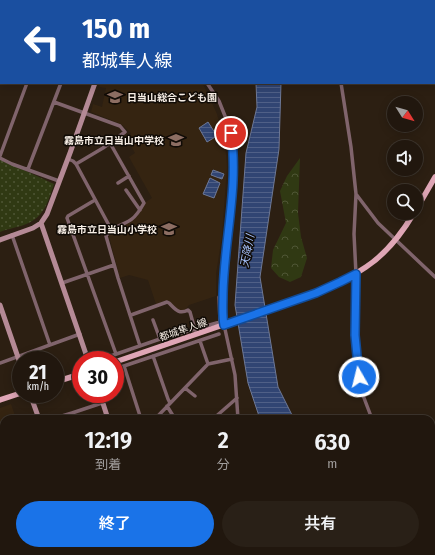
<!DOCTYPE html>
<html lang="ja">
<meta charset="utf-8">
<style>
:root{--surface:#21170e;--page:#292017;--text:#f1f3f6;--muted:#a29f9e;--line:#3e362e;--accent:#1a73e8}
body{margin:0;font-family:"Fira Sans Condensed","Noto Sans JP",sans-serif;background:var(--page);color:var(--text);height:100vh;display:flex;flex-direction:column;font-size:15px;white-space:nowrap}
*{box-sizing:border-box;margin:0}
p{font-size:13px;color:var(--muted)}
.icon{flex:none;width:22px;height:22px;fill:none;stroke:currentColor;stroke-width:2;stroke-linecap:round;stroke-linejoin:round}
.map{position:relative;flex:1;overflow:hidden}
.details{position:absolute;left:0px;top:415px;width:435px;height:140px;display:flex;flex-direction:column;background:var(--surface);border-radius:12px 12px 0 0;box-shadow:0 2px 10px #0003,0 0 0 1px var(--line)}
.details>*{flex:none}
.banner{position:absolute;left:0px;top:0px;width:435px;height:84px;box-shadow:0 2px 10px #0003,0 0 0 1px var(--line);background:#1a4fa0;color:#fff;overflow:hidden}
.needle{width:26px;rotate:127deg}
.tools{position:absolute;left:387px;top:96px;display:grid;gap:8px}
.tools a{display:grid;place-items:center;width:36px;height:36px;border-radius:50%;background:var(--surface);box-shadow:0 2px 10px #0003,0 0 0 1px var(--line);font-size:20px}
.speed{position:absolute;left:12px;top:351px;display:flex;gap:8px;font-size:20px;font-weight:700;text-align:center}
.speed>*{display:grid;place-content:center;width:52px;height:52px;border-radius:50%;background:var(--surface);box-shadow:0 2px 10px #0003,0 0 0 1px var(--line);line-height:1}
.speed small{font-size:10px;font-weight:400}
.speed .limit{border:6px solid #d22;background:#fff;color:#111}
.pin{position:absolute;display:grid;place-items:center;width:34px;height:34px;color:#fff;margin:-17px;border:2px solid #fff;border-radius:50%;box-shadow:0 1px 4px #0007}
.me{position:absolute;width:44px;margin:-22px;rotate:352deg;stroke-linejoin:round;filter:drop-shadow(0 0 3px #0008)}
.turn{display:flex;align-items:center;gap:14px;height:84px;padding:0 16px;font-size:18px}
.turn .icon{width:52px;height:52px;stroke-width:2.5}
.turn b{display:block;font-size:28px;line-height:34px}
.eta{display:flex;justify-content:space-evenly;align-items:center;height:68px;text-align:center}
.eta b{font-size:24px;font-weight:600;line-height:28px}
.action{display:flex;gap:8px;margin-top:auto;padding:8px 16px}
.action a{flex:1;height:46px;border-radius:24px;background:var(--accent);color:#fff;font-size:16px;font-weight:600;line-height:46px;text-align:center}
.action a+a{background:var(--page);color:var(--text)}
.map>svg:first-child{display:block}
.built{fill:#352411}
.forest{fill:url(#forest-crowns)}
.park{fill:url(#park-dots)}
.water{fill:url(#water-rules);stroke:#6d7896}
.lines{fill:none;stroke-linecap:round;stroke-linejoin:round}
.river{stroke:#314573;stroke-width:8}
.street{stroke:#80646c;stroke-width:3.5}
.secondary{stroke:#b58a96;stroke-width:5}
.primary{stroke:#dfa6b6;stroke-width:5.5}
.route-casing{stroke:#114b97;stroke-width:10}
.route{stroke:#1a73e8;stroke-width:7}
.labels{text-anchor:middle;stroke-width:3;stroke-linejoin:round;paint-order:stroke}
.poi-label{font-size:10px;font-weight:bold;fill:#f8efe6;stroke:#100b06;text-anchor:end}
.street-label{font-size:10px;fill:#f8efe6;stroke:#100b06}
.water-label{font-size:11px;font-style:italic;fill:#a5c1fc;stroke:#100b06}
</style>
<div class="map">
<svg width="435" height="555" viewBox="0 0 435 555">
<defs>
<pattern id="forest-crowns" width="20" height="18" patternUnits="userSpaceOnUse"><rect width="20" height="18" fill="#303913"/><path d="M2 6a3 3 0 1 1 6 0M12 15a3 3 0 1 1 6 0" fill="none" stroke="#4f5635"/></pattern>
<pattern id="park-dots" width="8" height="8" patternUnits="userSpaceOnUse"><rect width="8" height="8" fill="#303913"/><path d="M2 2h.1M6 6h.1" fill="none" stroke="#4f5635" stroke-width="1.8" stroke-linecap="round"/></pattern>
<pattern id="water-rules" width="6" height="5" patternUnits="userSpaceOnUse"><rect width="6" height="5" fill="#314573"/><path d="M0 2.5h6" fill="none" stroke="#506087"/></pattern>
</defs>
<rect width="100%" height="100%" fill="#2c1f12"/>
<path class="built" d="M100,83H201L204,86L217,114L225,142L227,167L222,236L216,274V296L189,305L184,311H181L174,306L168,300L156,304L148,280L129,275L120,278L109,236L110,233L130,220L146,202L152,198L129,157L135,153L127,138L131,133L121,124L91,112L93,104L102,107L106,88L99,87Z
M11,404L16,419H4V434L0,435V408Z"/>
<path class="forest" d="M300,158L298,213L301,237L307,258L301,277L290,282L279,277L271,268L273,250L286,223L280,191L287,176Z"/>
<path class="park" d="M0,159L54,184C47,204 44,219 21,226C14,228 7,229 0,232Z"/>
<path class="water" d="M256,83H281L279,149L260,277L278,387L294,419H260L248,383L235,305L246,153L257,107Z
M208,122L217,136L207,142L199,128Z
M213,170L224,174L222,179L211,175Z
M210,178L220,183L214,198L203,194Z
M431,512L435,513V533L431,532Z"/>
<g class="lines">
<path class="river" d="M199,555L203,551"/>
<path class="street" d="M369,0V1
M429,0L430,1
M327,1V0
M421,1L422,0
M434,3L435,4
M0,26H1
M434,32H435
M0,51L1,48
M207,83L219,101L225,116L231,133L234,150L232,198L223,274V320L235,375L238,419
M341,83L351,147L356,194L354,234L356,274L355,347L361,390L372,419
M54,102L120,126L125,132L103,148L76,164
M110,143L144,203C134,221 129,222 111,229
M0,156L27,83
M0,158L12,164L59,181
M68,159L73,161L76,164L111,229L106,236L118,278L140,346
M28,169L61,83
M118,183L129,176
M126,190L140,210
M356,194L378,223L435,277
M95,200L68,216L67,218L116,354
M12,235L50,345
M62,283L114,265
M131,315L167,302L169,303C175,309 179,315 188,310L190,312L195,330
M153,320L160,339
M200,341L208,364
M153,356L168,399L170,403
M99,360L160,339L220,322L219,297H223
M0,363L80,334
M124,366L141,419
M115,369L219,334
M185,388L195,396
M167,406L175,419
M52,419L72,413
M74,419L72,413L102,403
M155,419L208,364L232,359
M213,419L237,398
M0,437L4,436
M431,481L435,482
M0,526L4,527
M431,545H435
M245,551L251,555
M291,551L297,555
M396,551V555
M5,555V551
M134,555L137,551
M171,555L175,551
M231,555L235,551
M348,555V551
M424,555V551"/>
<path class="secondary" d="M93,0L94,1
M41,223L88,360
M0,240L33,228L41,223L47,214L70,153L95,83
M0,305L21,366
M30,394L39,419
M100,394L108,419
M41,555V551
M91,555L96,551"/>
<path class="primary" d="M416,210L435,177
M115,362C163,346 210,329 258,313C295,300 334,289 366,267C386,254 402,233 414,213
M55,382L81,374
M0,400L21,393"/>
</g>
<g class="lines">
<defs>
<path id="route" d="M231,133C239,187 224,240 223,294C223,304 222,315 224,325L316,293L340,282L356,274L355,335L359,377"/>
</defs>
<use href="#route" class="route-casing"/>
<use href="#route" class="route"/>
</g>
<defs>
<symbol id="school-bare" viewBox="-9 -9 18 18"><path d="M0-5L7-2L0 1L-7-2ZM-4 1L0 2.5L4 1V4Q0 6-4 4Z" fill="#8d6e63" stroke="#100b06" stroke-width="2.5" paint-order="stroke"/></symbol>
</defs>
<g fill-rule="evenodd">
<use href="#school-bare" x="104" y="86" width="22" height="22"/>
<use href="#school-bare" x="165" y="129" width="22" height="22"/>
<use href="#school-bare" x="158" y="218" width="22" height="22"/>
</g>
<g class="labels">
<g class="poi-label">
<text x="127" y="101" text-anchor="start">日当山総合こども園</text>
<text x="164" y="144">霧島市立日当山中学校</text>
<text x="157" y="233">霧島市立日当山小学校</text>
</g>
<g class="street-label">
<text transform="translate(183 329) rotate(-19)" y="4">都城隼人線</text>
</g>
<g class="water-label">
<text transform="translate(247 251) rotate(-79)" y="4">天降川</text>
</g>
</g>
</svg>
<div class="tools">
<a><svg class="needle" viewBox="-14 -14 28 28"><path d="M0-13l5 13h-10z" fill="#e53935"/><path d="M0 13l5-13h-10z" fill="#a29f9e"/></svg></a>
<a><svg class="icon" aria-label="sound" viewBox="0 0 24 24"><path d="M4 9h4l5-4v14l-5-4H4zM17 9q2 3 0 6"/></svg></a>
<a><svg class="icon" aria-label="search" viewBox="0 0 24 24"><circle cx="10" cy="10" r="6"/><path d="M15 15l6 6"/></svg></a>
</div>
<div class="speed"><div>21<small>km/h</small></div><div class="limit">30</div></div>
<div class="pin" style="left:231px;top:133px;background:#d93025"><svg class="icon" aria-label="arrive" viewBox="0 0 24 24"><path d="M6 21V4h12l-3 4 3 4H6"/></svg></div>
<svg class="me" style="left:359px;top:377px" viewBox="-20 -20 40 40"><circle r="17" fill="#1a73e8" stroke="#fff" stroke-width="3"/><path d="M0-11L8 9 0 5-8 9z" fill="#fff"/></svg>
<div class="banner">
<div class="turn"><svg class="icon" aria-label="left" viewBox="0 0 24 24"><path d="M17 20v-9H6M10 6l-5 5 5 5"/></svg><div><b>150 m</b>都城隼人線</div></div>
</div>
<section class="details">
<div class="eta">
<div><b>12:19</b><p>到着</p></div>
<div><b>2</b><p>分</p></div>
<div><b>630</b><p>m</p></div>
</div>
<div class="action"><a>終了</a><a>共有</a></div>
</section>
</div>
